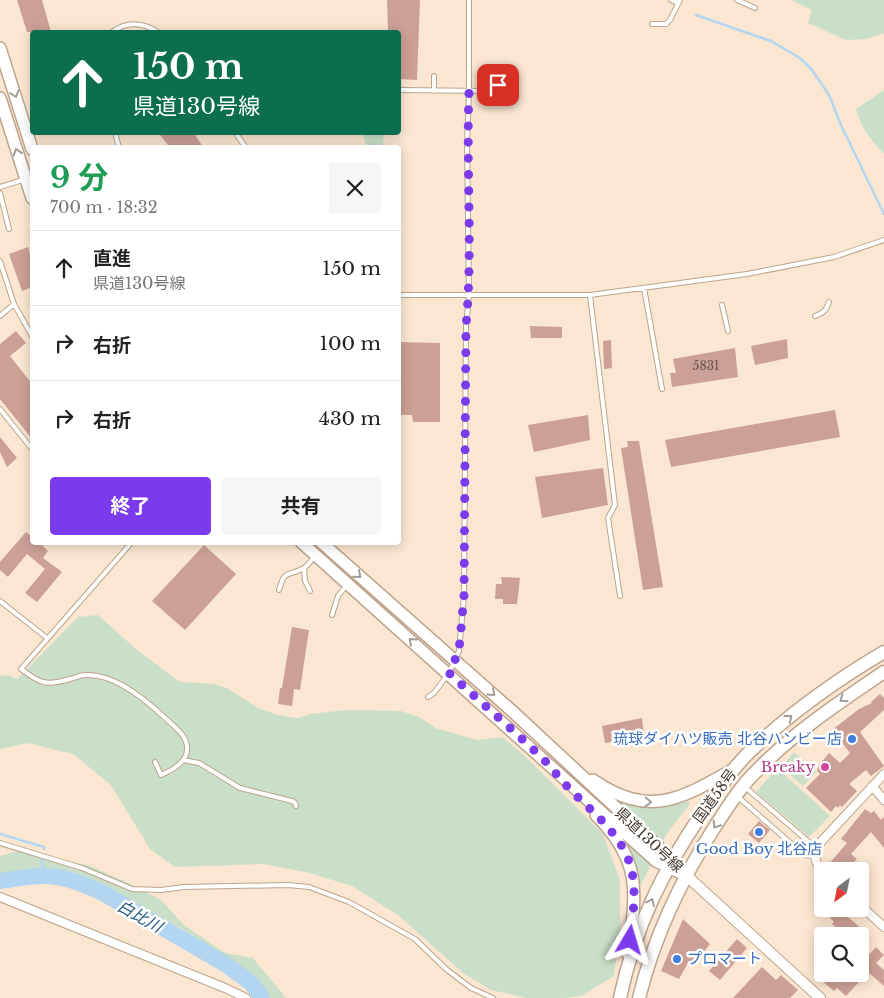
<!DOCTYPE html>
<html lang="ja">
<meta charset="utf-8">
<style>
:root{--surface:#fff;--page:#f6f6f6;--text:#222;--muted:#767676;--line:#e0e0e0;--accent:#7c3aed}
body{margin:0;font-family:"Libre Baskerville","Noto Sans JP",serif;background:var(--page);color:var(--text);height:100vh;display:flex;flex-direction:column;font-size:19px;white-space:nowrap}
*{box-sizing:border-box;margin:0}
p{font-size:16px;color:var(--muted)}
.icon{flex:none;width:28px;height:28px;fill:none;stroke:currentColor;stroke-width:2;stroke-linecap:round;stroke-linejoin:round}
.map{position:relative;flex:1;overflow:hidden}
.details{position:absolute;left:30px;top:145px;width:371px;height:400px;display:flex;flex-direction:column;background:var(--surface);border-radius:5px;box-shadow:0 2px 12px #0003}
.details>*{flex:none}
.hud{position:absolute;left:30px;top:30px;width:371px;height:105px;border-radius:5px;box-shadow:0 2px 12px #0003;background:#0b6e4f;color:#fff;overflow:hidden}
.needle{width:32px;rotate:212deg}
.buttons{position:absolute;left:814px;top:862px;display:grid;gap:10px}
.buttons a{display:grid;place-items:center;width:55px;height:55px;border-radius:5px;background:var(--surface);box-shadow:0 2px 12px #0003;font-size:25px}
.pin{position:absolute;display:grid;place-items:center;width:42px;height:42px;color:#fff;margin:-21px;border-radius:10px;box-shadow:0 2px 8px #0006}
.me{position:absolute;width:55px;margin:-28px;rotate:7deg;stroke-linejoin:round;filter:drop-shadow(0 0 4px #0008)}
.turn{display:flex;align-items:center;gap:18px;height:105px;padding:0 20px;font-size:22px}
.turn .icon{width:65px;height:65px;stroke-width:2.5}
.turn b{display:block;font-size:35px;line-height:42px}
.round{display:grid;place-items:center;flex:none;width:52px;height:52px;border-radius:5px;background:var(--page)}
.overview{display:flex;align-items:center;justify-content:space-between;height:85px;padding:0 20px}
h1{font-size:30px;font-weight:700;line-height:38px;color:#1e9e55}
.cta{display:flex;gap:10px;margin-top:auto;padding:10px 20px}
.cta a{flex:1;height:58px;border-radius:5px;background:var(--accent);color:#fff;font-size:20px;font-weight:700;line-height:58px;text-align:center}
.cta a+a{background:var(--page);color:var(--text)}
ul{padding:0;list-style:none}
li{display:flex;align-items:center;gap:15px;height:75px;padding:0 20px;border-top:1px solid var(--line)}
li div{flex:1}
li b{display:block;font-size:19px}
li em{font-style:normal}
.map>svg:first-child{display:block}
.green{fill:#cadfc9}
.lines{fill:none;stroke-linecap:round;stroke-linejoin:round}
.stream{stroke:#b2d5f2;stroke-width:2.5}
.river{stroke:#b2d5f2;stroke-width:16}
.building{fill:#cda097}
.service-casing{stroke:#bda48c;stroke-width:6}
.minor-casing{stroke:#bda48c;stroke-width:10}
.tertiary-casing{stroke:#bda48c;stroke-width:12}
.secondary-casing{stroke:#bda48c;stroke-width:14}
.trunk-casing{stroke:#bda48c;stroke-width:15}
.service{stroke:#fff;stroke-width:4}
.minor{stroke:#fff;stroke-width:8}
.tertiary{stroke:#fff;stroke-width:10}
.secondary{stroke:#fff;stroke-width:11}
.trunk{stroke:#fff;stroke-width:12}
.oneway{stroke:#a19c97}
.route{stroke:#7c3aed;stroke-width:9;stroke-dasharray:0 16.2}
.shop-dot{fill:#3f7fe0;stroke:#fff;stroke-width:2}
.hotel-dot{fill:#d1479c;stroke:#fff;stroke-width:2}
.labels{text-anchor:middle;stroke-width:5;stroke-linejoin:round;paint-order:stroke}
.number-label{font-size:12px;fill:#665349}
.shop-label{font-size:15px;fill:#366cbe;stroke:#fff;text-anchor:end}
.hotel-label{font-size:15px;fill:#b23c85;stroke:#fff;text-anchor:end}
.street-label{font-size:15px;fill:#43392f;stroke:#fff}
.water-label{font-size:16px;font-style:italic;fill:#22587e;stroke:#fff}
</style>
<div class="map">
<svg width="884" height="998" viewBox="0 0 884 998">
<rect width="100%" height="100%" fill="#fbe6d2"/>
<path class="green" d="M791,0H884V33L867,39L846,40L808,23L812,10Z
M884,90V154C872,141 860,127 856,109Z
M362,133H384L383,147H367Z
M98,615L137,650L180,682L214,684L227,688L258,708L278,715L298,718L311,714L346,710L401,711L421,718L435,728L477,740L502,737L526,757L603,834L620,880V930L614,976L581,996L565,998H527L491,990L463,973L398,915L352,886L306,872L262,864L175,867L150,849L111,785L73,754L27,743L0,749V676L8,675L17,679L78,617Z
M794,752L816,772L803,786L781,767Z
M777,768L830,816L809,837L756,792Z
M614,797L648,806H668L689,801L690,804L670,829L662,842L612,799Z
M623,839L651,865L638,890Z
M17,851L88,865L122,880L161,900L184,925L225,953L253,958L286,998H269L233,962L177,926L72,873L45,869L0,881V856Z"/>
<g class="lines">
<path class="stream" d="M696,15L771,41L800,58L812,70L829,95L841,125L884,214
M0,834L44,847V849
M42,860L45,876"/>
<path class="river" d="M0,881C15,879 32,875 47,876C67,877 85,885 103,893L225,964L251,983L262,998"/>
</g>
<path class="building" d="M17,0H42L51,32H27Z
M387,0H420L417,80L399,79V32H388Z
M158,132H193L204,148H170Z
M28,247L32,261V287L22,291L9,254Z
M530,326L562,327V338H531Z
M16,331L26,343L10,356L32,384V439L0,399V344Z
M787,339L788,358L755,365L751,346Z
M611,340L612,368L604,369L603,341Z
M399,342L440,343V422H413L412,415H399Z
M735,348L738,377L672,387L670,373H676L673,359Z
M835,410L840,437L671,467L665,440Z
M588,415L590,440L534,452L528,425Z
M0,437L17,458L7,467L0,452Z
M627,441H639L663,587L643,590L621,448L628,447Z
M603,468L608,505L542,518L535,477Z
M26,532L32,537V542H39L48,551L43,558L62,572L37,602L25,593L45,569L27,554L8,577L0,570V562Z
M204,545L236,574L185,630L152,601Z
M501,577L520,578L517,604H503V599H495L496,584H502Z
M292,627L309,630L300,690L294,689L292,706L278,704L280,688H282Z
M880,694L884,698V710L860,732L884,766L871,776L866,770L849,784L857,791L842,807L840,805L838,808L836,806L831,812L806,788L820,774L817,771L819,765L829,753L840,763L850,753L832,730L859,709L872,703L871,702Z
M642,718L644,736L605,743L602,726Z
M865,809L871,813L874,811L881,820L884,817V848L871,832L851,854L857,859L854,862L869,878L860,886V871H835L828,865L847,843L841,839Z
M759,821L770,830L759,843L748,834Z
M839,909L864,931L859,936H832L838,929L832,924L834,922L830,918Z
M683,919L710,944L697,961H689L679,979L661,971Z
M737,939L747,948L720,980L709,971Z
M876,947L884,955L876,963L884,970V986L868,972L846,996L837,988L834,991L822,981L829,974H860V965Z
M762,967L776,980L781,975L798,990L790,998H733Z"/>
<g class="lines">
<defs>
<path id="service" d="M671,0L678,3
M737,0L755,8
M652,24H666L670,20L680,0
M112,32C127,21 142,22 158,32
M399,90L487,91C497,89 499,82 500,73
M434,91V76
M115,132L119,148
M235,132L246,148
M0,187L32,177
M0,193L9,229
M0,261L14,304L32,336
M644,288L662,389
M399,295H590L747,274L834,257L884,240
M590,295L615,505L608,518L620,596
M722,305L728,331
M0,316L14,304
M815,316C823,313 826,311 829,302
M0,409L32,449
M132,542L21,669C41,684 46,686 70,679C75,678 80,675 85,675C113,673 145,699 164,717C173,726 185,733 187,746C189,761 173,770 161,775L155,762
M304,568L305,581L310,591
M279,590C285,569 287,577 302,569C307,567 311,561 314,557
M0,601L47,638
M332,615L338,596L346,586
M428,697L434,693L449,673L459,651L464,596L466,326L469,296L467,143L469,92V0
M183,760L199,763L240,788L292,801L295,803L296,806
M745,787L817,849
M737,796L804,855L815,856
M0,843L82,868L132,889L161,890L184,887L288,885L309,887L349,902L415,939L446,969L471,988L493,998"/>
<path id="minor" d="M872,786L884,800
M823,871C814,863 814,856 818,845L884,774
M0,897L225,988L246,998
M860,905L884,927"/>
<path id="tertiary" d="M687,876L820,998"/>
<path id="secondary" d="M0,48L32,149
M0,98L32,198
M301,542L656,861L687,876
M321,542L512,711L678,865
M593,780C649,818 679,800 732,770
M596,815C643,862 636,893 628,954"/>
<path id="trunk" d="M620,998C635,927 662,872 703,812C719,787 736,763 758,744C796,709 840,678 884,652
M639,998C654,937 682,878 716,825C726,810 735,795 747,781C786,738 835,705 884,672"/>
</defs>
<use href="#service" class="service-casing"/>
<use href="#minor" class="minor-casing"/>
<use href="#tertiary" class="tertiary-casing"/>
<use href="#secondary" class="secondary-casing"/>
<use href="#trunk" class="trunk-casing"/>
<use href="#service" class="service"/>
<use href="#minor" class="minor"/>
<use href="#tertiary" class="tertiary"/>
<use href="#secondary" class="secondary"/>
<use href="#trunk" class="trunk"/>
</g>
<defs><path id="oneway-chevron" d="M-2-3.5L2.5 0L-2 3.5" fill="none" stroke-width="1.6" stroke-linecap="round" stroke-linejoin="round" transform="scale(1.25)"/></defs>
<g class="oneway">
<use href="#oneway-chevron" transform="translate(15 94) rotate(72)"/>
<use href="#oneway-chevron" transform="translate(17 152) rotate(-107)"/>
<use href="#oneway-chevron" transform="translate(358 575) rotate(41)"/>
<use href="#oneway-chevron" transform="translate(412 641) rotate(-138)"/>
<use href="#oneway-chevron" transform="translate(492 693) rotate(42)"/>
<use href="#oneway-chevron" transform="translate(843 699) rotate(145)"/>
<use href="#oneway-chevron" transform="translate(789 718) rotate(-38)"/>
<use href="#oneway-chevron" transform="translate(648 802) rotate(1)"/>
<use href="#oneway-chevron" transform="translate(716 825) rotate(123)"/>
<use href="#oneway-chevron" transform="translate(651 902) rotate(-65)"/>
</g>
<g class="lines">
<path class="route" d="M498,85C490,94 480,91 469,92C466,170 473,248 466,326L464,596L459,651L449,673C480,702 514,730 544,760C552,767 557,776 564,783C585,806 613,826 626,854C639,881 633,913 630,940"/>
</g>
<g class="shop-dot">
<circle cx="852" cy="739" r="5"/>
<circle cx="759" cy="832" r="5"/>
<circle cx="677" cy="959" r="5"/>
</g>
<circle class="hotel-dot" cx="825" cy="767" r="5"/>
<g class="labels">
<g class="number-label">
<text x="706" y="370">5831</text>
</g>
<g class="shop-label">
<text x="842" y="744">琉球ダイハツ販売 北谷ハンビー店</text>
<text x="759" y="854" text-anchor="middle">Good Boy 北谷店</text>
<text x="687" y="964" text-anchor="start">プロマート</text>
</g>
<g class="hotel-label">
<text x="815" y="772">Breaky</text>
</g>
<g class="street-label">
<text transform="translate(715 796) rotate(-54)" y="5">国道58号</text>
<text transform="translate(649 840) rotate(43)" y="5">県道130号線</text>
</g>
<g class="water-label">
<text transform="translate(140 916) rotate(29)" y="6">白比川</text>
</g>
</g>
</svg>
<div class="buttons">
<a><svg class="needle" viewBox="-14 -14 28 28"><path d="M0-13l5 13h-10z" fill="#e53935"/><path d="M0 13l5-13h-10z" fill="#767676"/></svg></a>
<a><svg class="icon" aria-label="search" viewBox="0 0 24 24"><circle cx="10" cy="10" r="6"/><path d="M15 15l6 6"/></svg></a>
</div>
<div class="pin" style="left:498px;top:85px;background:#d93025"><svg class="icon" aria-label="arrive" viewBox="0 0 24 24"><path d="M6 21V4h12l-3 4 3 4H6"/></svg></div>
<svg class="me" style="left:630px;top:940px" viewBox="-20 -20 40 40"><path d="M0-17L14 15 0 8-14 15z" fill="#7c3aed" stroke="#fff" stroke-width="4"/></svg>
<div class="hud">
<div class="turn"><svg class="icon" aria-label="ahead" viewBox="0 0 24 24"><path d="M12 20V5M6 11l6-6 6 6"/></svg><div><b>150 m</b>県道130号線</div></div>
</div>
<section class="details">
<div class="overview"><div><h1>9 分</h1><p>700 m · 18:32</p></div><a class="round"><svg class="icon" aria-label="close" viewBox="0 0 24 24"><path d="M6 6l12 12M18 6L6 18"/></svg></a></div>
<ul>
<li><svg class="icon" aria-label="ahead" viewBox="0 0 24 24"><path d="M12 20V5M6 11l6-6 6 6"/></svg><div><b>直進</b><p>県道130号線</p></div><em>150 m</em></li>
<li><svg class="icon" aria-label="right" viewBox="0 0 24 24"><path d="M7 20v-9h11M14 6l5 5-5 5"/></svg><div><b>右折</b></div><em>100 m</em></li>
<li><svg class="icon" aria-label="right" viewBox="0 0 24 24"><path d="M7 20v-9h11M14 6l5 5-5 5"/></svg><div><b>右折</b></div><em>430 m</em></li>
</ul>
<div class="cta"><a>終了</a><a>共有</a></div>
</section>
</div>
